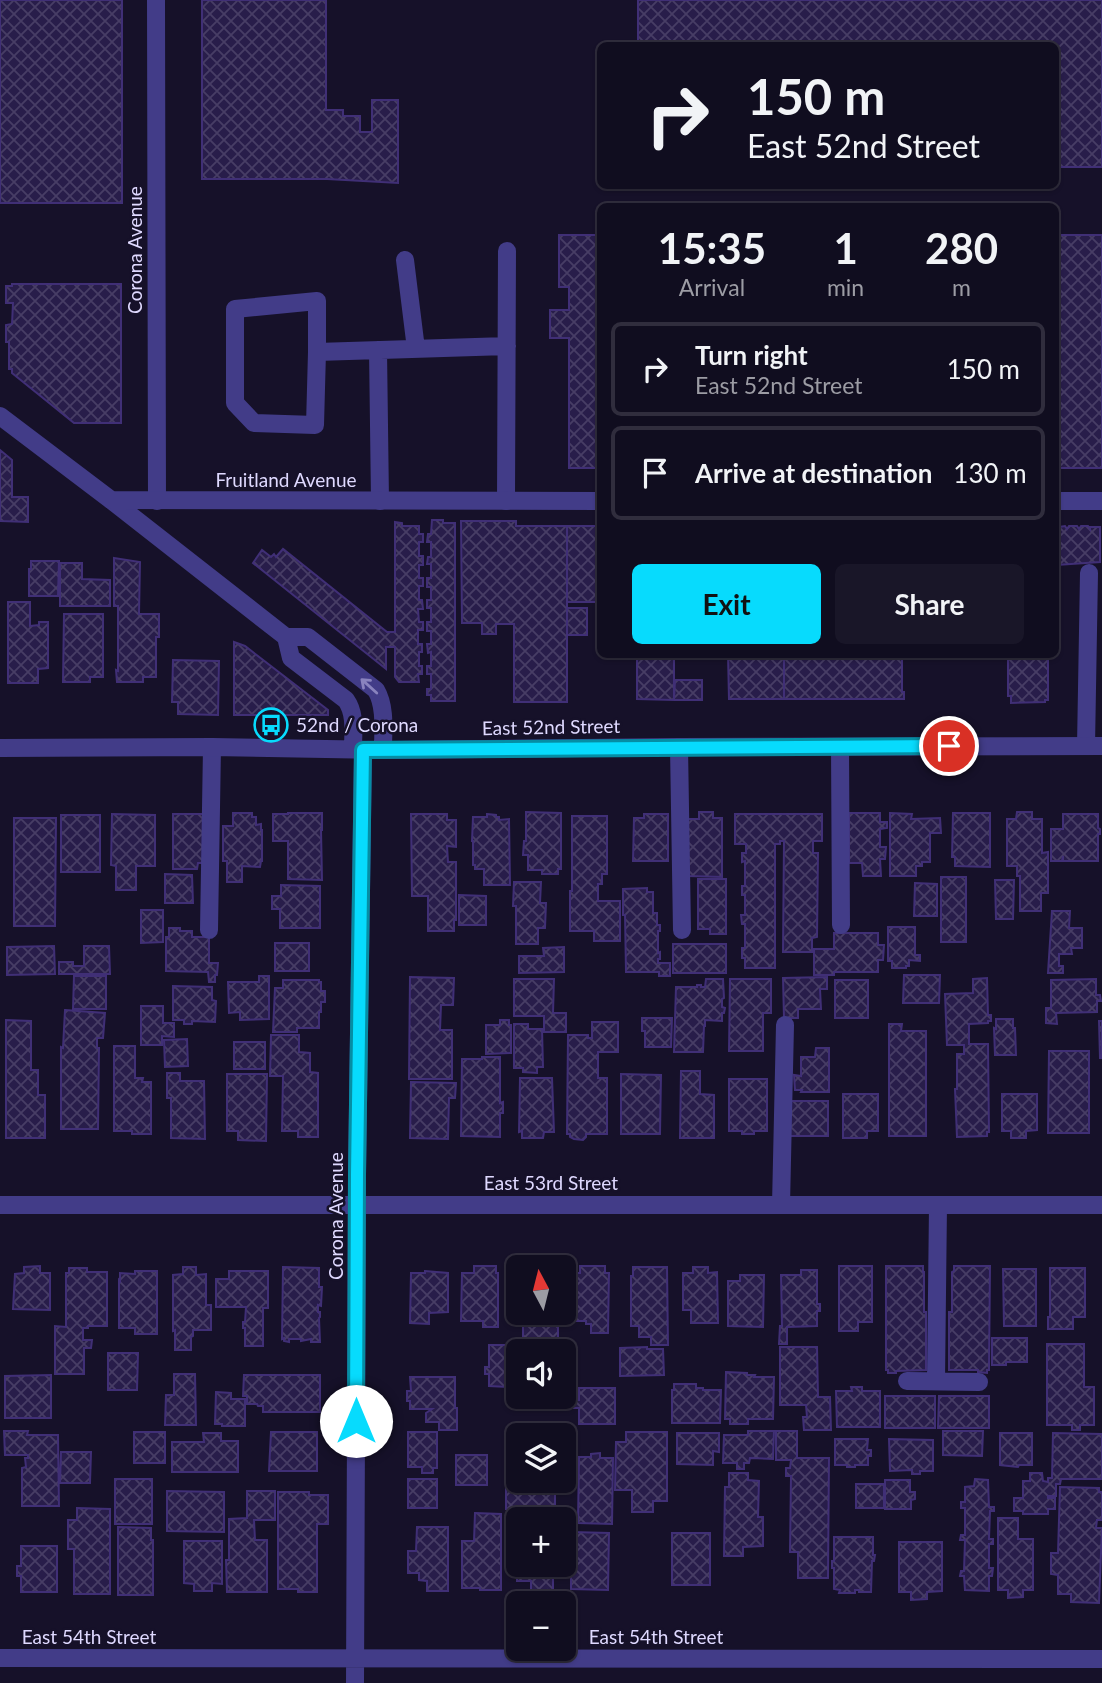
<!DOCTYPE html>
<meta charset="utf-8">
<style>
:root{--surface:#100d1f;--page:#191628;--text:#f1f3f6;--muted:#9c9ca4;--line:#302d3d;--accent:#07dbfd}
body{margin:0;font-family:Lato,sans-serif;background:var(--page);color:var(--text);height:100vh;display:flex;flex-direction:column;font-size:26px;white-space:nowrap}
*{box-sizing:border-box;margin:0}
p{font-size:23px;color:var(--muted)}
.icon{flex:none;width:38px;height:38px;fill:none;stroke:currentColor;stroke-width:2;stroke-linecap:round;stroke-linejoin:round}
.map{position:relative;flex:1;overflow:hidden}
.side{position:absolute;left:597px;top:203px;width:462px;height:455px;display:flex;flex-direction:column;background:var(--surface);border-radius:10px;box-shadow:0 2px 5px #0004,0 0 0 2px var(--line)}
.side>*{flex:none}
.banner{position:absolute;left:597px;top:42px;width:462px;height:147px;border-radius:10px;box-shadow:0 2px 5px #0004,0 0 0 2px var(--line);background:#100d1f;color:var(--text);overflow:hidden}
.needle{width:46px;rotate:353deg}
.fabs{position:absolute;left:506px;top:1255px;display:grid;gap:14px}
.fabs a{display:grid;place-items:center;width:70px;height:70px;border-radius:10px;background:var(--surface);box-shadow:0 2px 5px #0004,0 0 0 2px var(--line);font-size:35px}
.pin{position:absolute;display:grid;place-items:center;width:60px;height:60px;color:#fff;margin:-30px;border:4px solid #fff;border-radius:50%;box-shadow:0 2px 7px #0007}
.me{position:absolute;width:77px;margin:-38px;rotate:0deg;stroke-linejoin:round;filter:drop-shadow(0 0 5px #0008)}
.turn{display:flex;align-items:center;gap:24px;height:147px;padding:0 35px;font-size:32px}
.turn .icon{width:91px;height:91px;stroke-width:2.5}
.turn b{display:block;font-size:49px;line-height:60px}
.eta{display:flex;justify-content:space-evenly;align-items:center;height:119px;text-align:center}
.eta b{font-size:42px;font-weight:700;line-height:49px}
.cta{display:flex;gap:14px;margin-top:auto;padding:14px 35px}
.cta a{flex:1;height:80px;border-radius:10px;background:var(--accent);color:#111;font-size:28px;font-weight:700;line-height:80px;text-align:center}
.cta a+a{background:var(--page);color:var(--text)}
ul{padding:0;list-style:none}
li{display:flex;align-items:center;gap:21px;height:94px;margin:0 14px 10px;padding:0 21px;border:4px solid var(--line);border-radius:10px}
li div{flex:1}
li b{display:block;font-size:26px}
li em{font-style:normal}
.map>svg:first-child{display:block}
.building{fill:url(#building-cross-hatch);stroke:#402f76;stroke-width:2}
.lines{fill:none;stroke-linecap:round;stroke-linejoin:round}
.service{stroke:#423c88;stroke-width:18}
.minor{stroke:#423c88;stroke-width:18}
.tertiary{stroke:#423c88;stroke-width:18}
.oneway{stroke:#8983be}
.route-casing{stroke:#058ea4;stroke-width:18}
.route{stroke:#07dbfd;stroke-width:12}
.labels{text-anchor:middle;stroke-width:5;stroke-linejoin:round;paint-order:stroke}
.street-label{font-size:19px;fill:#dfd9ff;stroke:#161129}
.poi-label{font-size:19px;fill:#dfd9ff;stroke:#161129;text-anchor:start}
</style>
<div class="map">
<svg width="1102" height="1683" viewBox="0 0 1102 1683">
<defs>
<pattern id="building-cross-hatch" width="8" height="8" patternUnits="userSpaceOnUse" patternTransform="scale(1.75)"><rect width="8" height="8" fill="#281d4a"/><path d="M0 0l8 8M0 8l8-8" fill="none" stroke="#473d65"/></pattern>
</defs>
<rect width="100%" height="100%" fill="#161129"/>
<path class="building" d="M0,0H122V203H0Z
M202,0H326V110H343V116H360V132H372V100H398V183L327,179H202Z
M638,0H1102V167H1055V46H638Z
M559,235H600V468H569V338H550V310H569V287H559Z
M1055,235H1102V468H1055Z
M12,284H121V423H74L12,373V369H9V342H6V325L12,324L13,303H6V286H12Z
M0,450L12,460V497H28V522L0,521Z
M432,520H443V523H455V701H431V695H427V689H431V674H427V666H431V652L428,653L427,644H431V631H427V622H431V608H427V600H431V587H427V578H431V564H427L428,557H431V542H427L428,534H431Z
M461,521H516V526H567V702H514V624H496V634H482V623H462Z
M395,522L402,523V526H419V534H423V542H419V556H423V565H419V578H423V586H419V600H422L423,609H418L419,622H423V630H418V644H422V652H419V666H422V674H418L419,682H399L395,677V647H386V669L253,563L262,550L271,557L274,554L276,557L283,549L387,632H395Z
M567,526H600V602H567Z
M1065,526L1067,529L1069,526H1077L1079,529L1081,526H1088L1090,529V527H1100V562L1057,565V529L1059,527Z
M114,558L140,562L139,614H159V637H156V677H143V682H117L116,670L118,671V606H114Z
M31,561H59L58,596H29V569H31Z
M60,563H82V579L110,580V606H60Z
M8,602H30V626L39,625V622H48V668L38,669V683H8Z
M567,608H587V635H567Z
M64,614H103V677H90V682H63Z
M234,642L245,646L328,710V715H234Z
M637,654H674V700L637,699Z
M728,654H784V699H729Z
M784,654H902V692H904V699H784Z
M1008,654H1048V700H1045V702L1011,703V696H1008Z
M173,660L219,661L218,715L178,714V702H172Z
M675,680H702V700H674Z
M526,812L561,813V869H558V874H542V870H528V855H523L524,841H526Z
M699,812H713V818H722V877L688,876L687,819H699Z
M1017,812H1032V819H1042V853L1048,852V893H1041V911H1020V876H1017V866H1007V819H1016Z
M233,813H252V817H256V825L261,824V830H262V861H261L260,867L242,866V882H227V861H223V826H233Z
M288,813H322V830H321L322,880L288,879V841H273V814H288Z
M849,813H880V822H887V828L880,829V847H886L885,859H880L881,876H863L862,863H849Z
M890,813L912,814L911,819L940,818L941,833H930V862H922V866H916V876H890Z
M953,813H990V867L955,866V857H952Z
M112,814L155,815V866H136V890H116V866L111,865Z
M173,814H207L206,863H198L197,869H173Z
M411,814H447V820H456V847L447,846L448,862H456V920H454V931H428V896H412Z
M487,814L496,815V817H499V820L509,819L510,885H484V869H475V865H473V841H472L473,817H487Z
M644,814H668V861H633L634,818H644Z
M735,814H822V841H813V853H818L817,937L812,938V952H783L784,841H780V844H775V968H745V958H742V948H745V924H742L741,915H745V895H742V886H745V861L742,862V853H746V844H735Z
M1063,814H1098V828L1100,829V834H1098V861H1063V856L1062,861H1051V829H1063Z
M61,815H100V872H61Z
M572,816H607V874H602V884H598V901H620V941H594V931H570V891H572Z
M14,818H56L55,926H14Z
M165,874L192,875L193,903H165Z
M941,877H966V942H941Z
M698,879H726V934H710V929H698Z
M995,880H1014L1013,919H996Z
M514,882H541L540,903H546L545,928H538V944H516V906H513Z
M915,883L937,884V916H914Z
M281,885L320,886V928H280V909H272V896H281Z
M647,888V892H653V913H657V925H660V931H658V953L660,952V959H658V963H670V976H659V972H626L625,915H623V889Z
M459,895L486,896V925H459Z
M141,910H163V942L141,943Z
M1052,911H1070L1069,928H1082V948H1071L1072,954H1059V966H1063V973H1048Z
M888,927H915V955H920V961L909,960V966H906V968H892V961H888Z
M169,928H180V931H192V937H209V963H218L217,975H215V982H209L208,972L166,971V937H169Z
M834,933H878V945H884L883,960H878V972H834V975H814V949H834Z
M275,943H309V971H275Z
M673,944H726V973H673Z
M54,946L55,974L7,975V947Z
M84,946H109L110,974H59V962H73V966H84Z
M564,947V972L519,973V956H544L543,948Z
M904,975H940L939,1003H903Z
M74,976H106V1009H73Z
M259,976H269V1019L240,1020V1012L229,1013L228,982H259Z
M410,977L454,978L453,1005H441L440,1030H452V1079H409Z
M827,977V989H820L821,1009H798V1018H784L783,978Z
M987,978L988,1015H991V1021H988V1023L969,1024V1044H988L989,1132H987V1136L957,1137L955,1089H957V1054H964V1045H947L945,994L973,993V979Z
M514,979H554L553,1013H566V1032H544V1016H514Z
M706,979H723L724,998L722,999V1007L725,1008L724,1013H722V1021L705,1020V1026H704L703,1052H674L676,987H697V985H701V987H705Z
M730,979H771V1013H763V1051H729Z
M1096,979V995H1100L1101,1001H1097V1012L1056,1013L1057,1024L1046,1023V1008H1051V980Z
M283,980H319V982H321V991H325V1002H321V1012H319V1028H297V1032H273L275,988H283Z
M835,980H868V1018H835Z
M173,986L212,987V1000L216,1001L215,1022L192,1021V1024H184V1020H173Z
M141,1006H163V1023H174V1037L162,1036V1045H141Z
M65,1010L105,1013L103,1038H97V1048H99L98,1129H61V1047L63,1048Z
M642,1018H672L671,1047H645V1031H642Z
M996,1019H1013V1028H1015L1016,1055H995L994,1028L996,1029Z
M6,1020L31,1021V1070H38V1095H45V1138H6Z
M500,1020H509V1025H511V1053L486,1054V1025H500Z
M1099,1021H1102V1058H1100Z
M592,1022H618V1052H598V1078H607V1134H586V1137L583,1140L574,1139L570,1137V1134H567L568,1035H588V1038H592Z
M514,1024H528V1029H542L543,1067H537V1073L523,1072V1068H514Z
M889,1024H902L901,1031H926V1136H889Z
M271,1035H299V1052L310,1053V1072L318,1073V1137H298V1131H282L283,1076H270Z
M187,1039L188,1066L165,1067L164,1040Z
M234,1042H265V1069H234Z
M114,1046H135V1078H143L142,1082H151V1134H132V1131H114Z
M816,1048H829V1092H801L802,1090H795L794,1075L801,1076V1057H815Z
M1049,1051H1089V1133H1048Z
M482,1057H500V1103L503,1102V1113H500V1137L461,1136L462,1059H482Z
M681,1071H700V1094L714,1095V1138H680Z
M167,1073H180V1081H204L205,1139L171,1138V1098H167Z
M227,1074H267L266,1141L238,1140V1131H227Z
M621,1074L661,1075L660,1134H621Z
M520,1078H552L554,1132H544L543,1138H522V1131L519,1132Z
M729,1079H767V1131H754V1134H742V1131H729Z
M411,1082L456,1083L455,1098H449L448,1139L410,1138Z
M843,1094H878V1131H867V1138H843Z
M1002,1094H1037V1130L1026,1131V1138H1011V1131H1002Z
M789,1101H828V1136H789Z
M40,1266V1273H50V1310L13,1309L15,1274L24,1273V1267Z
M474,1266H496V1273H498V1327H483V1321H461L462,1273H474Z
M580,1266H605V1273H609L608,1333H591V1324H586V1321H570V1273H580Z
M839,1266H872V1322H858V1331H839Z
M886,1266H923V1272H924V1312H926V1370L896,1371V1373H888V1370H886Z
M954,1266H990L989,1370H987V1373L978,1372V1370H949V1312H952V1272L954,1271Z
M183,1267H196V1275L206,1274V1305H211V1330H193V1336L191,1337V1350H175V1330L173,1331V1275L183,1274Z
M283,1267L319,1268V1287H322L321,1306L318,1305V1312H320V1317L319,1318L320,1342H311V1339L301,1341V1339H289V1342L284,1341V1338L282,1339Z
M633,1267H667L668,1345H651V1337H639V1326H631V1276H633Z
M693,1267H708V1273L717,1272L718,1323H691V1310H683V1273H693Z
M69,1268H87V1272H107V1326H88V1328H83V1340H92L91,1348H84V1374H55V1326L66,1327V1273H69Z
M518,1268V1292H511L510,1269Z
M1050,1268H1085V1317H1073V1329H1048V1317H1050Z
M1003,1269H1036V1326H1004Z
M801,1270H817V1304H820V1311H817V1326L787,1327V1344H779L780,1326H782L781,1275H801Z
M135,1271H157V1334H135V1328H119V1280L120,1281V1273L135,1274Z
M229,1271H268V1308H263V1346H245V1328H243V1322H245L246,1307H216V1279H229Z
M425,1271L448,1273V1312L429,1313V1324L410,1323L411,1273H425Z
M740,1275H764L763,1327L728,1326V1281H740Z
M523,1312H558V1338L523,1339Z
M992,1338H1027V1362H1006V1365H992Z
M530,1344H560V1351H530Z
M1047,1344H1084V1387H1094V1425H1080V1430H1072V1425H1047Z
M489,1345H509L508,1387L489,1386V1374H485V1367H489Z
M647,1347V1349H663L664,1375L620,1376V1348Z
M780,1347H817L818,1397H830L831,1430H804L803,1417H807L806,1405H780Z
M108,1353H138L137,1390H108Z
M726,1372L747,1373V1375H755L754,1377H774L773,1419H748V1424H730V1419H725Z
M174,1374H195L196,1425H165L166,1395H174Z
M51,1375V1418H5V1376Z
M244,1375H320V1412H263V1406H258L257,1404H247V1396H243Z
M410,1377H455V1408H457V1430H439V1422H426V1413L432,1409H410V1401H407V1391H411Z
M674,1384H696V1388H703V1390H721L720,1423H672V1390H674Z
M851,1387H862V1391H880V1427H837L836,1391H852Z
M579,1388H615V1424H579V1408H574V1400H579Z
M216,1392L231,1393V1399H245V1426H222V1424H215Z
M885,1396H935V1428H885Z
M939,1396H989V1428H938Z
M4,1431H28L27,1435H58L59,1506H22V1468L26,1467L25,1458H28V1455H5Z
M748,1431H774L773,1459L750,1458L749,1463H744V1469H737V1463H723L724,1435H748Z
M776,1431H797V1458H829L828,1578H798V1552H790L791,1476H786V1468H790L791,1460H776Z
M943,1431H983L982,1456L943,1455Z
M134,1432H165V1463H134Z
M271,1432H317V1471H269Z
M408,1432H437V1468H433V1473H422V1467H408Z
M626,1432H667V1501H653V1512H632V1490H615L616,1442H626Z
M203,1433H221V1441H238V1472H172V1442H204Z
M677,1433H719V1452L713,1451V1465L677,1464Z
M1000,1433H1032V1465H1019L1018,1467L1000,1465Z
M1053,1433L1102,1434V1479H1061L1060,1484H1056V1496H1048V1498H1055V1509H1048V1514H1023V1511H1014V1498H1023V1481H1030V1473H1042L1043,1481L1048,1482V1478H1052Z
M835,1439H868L867,1450H871V1456H868V1465H855V1467H847V1465H835Z
M889,1439L933,1440V1471H920V1474H912V1470L890,1471Z
M61,1452H91L90,1483H60Z
M600,1453V1458H613L612,1524L578,1523L579,1457H591V1454Z
M456,1455H487V1485H456Z
M729,1473H748V1480L759,1481L758,1517H763V1546L743,1547V1556H724L725,1487H729Z
M115,1479H152V1524H115Z
M408,1479H437V1508H408Z
M975,1479L988,1480L989,1507H994V1511H990L989,1539H993V1544H989V1568H993L992,1576H989V1591L965,1590L964,1576H960L961,1571H964L965,1540H960L961,1535H965V1508H961V1502H965V1487L974,1486Z
M885,1480H910V1492H915V1499L911,1500V1509H885Z
M555,1484V1509H506V1485Z
M856,1484H884V1508H856Z
M1060,1487L1099,1488V1492H1102V1520H1097L1096,1528H1102L1099,1603L1071,1602V1594H1058V1575L1051,1574V1553H1058Z
M167,1491L224,1492V1532L167,1531Z
M247,1491H275V1520H254L255,1540H267V1592H227L226,1560H229V1519L247,1518Z
M278,1492H309V1495H328V1524H317V1592H298V1589H278Z
M77,1508L110,1509V1594H74V1549H68V1520H77Z
M475,1513L501,1514V1590H480V1588H462V1541H474Z
M998,1518H1018V1539H1033V1590H1023V1597L1008,1598V1590H998Z
M118,1527L151,1528V1540H153V1595H118Z
M417,1527H448V1591H427V1581L419,1580V1573H408V1551H416Z
M571,1532L609,1533L608,1590L571,1589Z
M672,1533H710V1585H672Z
M517,1534L518,1564H553V1591L548,1590V1594H537V1590H531V1581H517Z
M834,1537H873V1555H875L874,1561H872L871,1592H859V1590H855V1593H839L840,1590L834,1589V1568H832V1561H834Z
M184,1541H222V1584L212,1583V1591H194V1584L184,1583Z
M899,1542H942V1591L927,1592V1599L911,1600V1592H899Z
M21,1546H57V1592H21V1576H17V1566H21Z"/>
<g class="lines">
<path class="service" d="M405,260L416,349
M378,350L380,501
M317,352L315,425L254,423L235,403V309L317,301V352L507,346
M506,501L507,251
M1086,746L1089,573
M679,747L682,930
M840,747L841,925
M209,930L212,747
M781,1205L785,1025
M907,1381L979,1382
M936,1381L938,1205"/>
<path class="minor" d="M156,0L157,501
M111,500L286,637H308L376,690C386,707 383,731 383,750
M286,637L291,658L346,700C356,714 353,733 353,749
M0,748L212,747L383,750L679,747L1102,746
M0,1205H1102
M0,1658L1102,1659
M355,1683L357,1175L363,750"/>
<path class="tertiary" d="M0,416L111,500L600,501
M1055,501H1102"/>
</g>
<defs><path id="oneway-shaft" d="M-6 0H5M1.5-3L5.5 0L1.5 3" fill="none" stroke-width="1.6" stroke-linecap="round" stroke-linejoin="round" transform="scale(1.75)"/></defs>
<use class="oneway" href="#oneway-shaft" transform="translate(369 686) rotate(-138)"/>
<g class="lines">
<defs>
<path id="route" d="M356,1421L357,1175L363,750L949,746"/>
</defs>
<use href="#route" class="route-casing"/>
<use href="#route" class="route"/>
</g>
<defs>
<symbol id="bus-ring" viewBox="-11 -11 22 22"><circle r="9.5" fill="#161129" stroke="#07dbfd" stroke-width="1.5"/><path d="M-5-6H5V4H4V6H2V4H-2V6H-4V4H-5ZM-3.5-4V0h7V-4ZM-3.5 1.2v1.5H-2V1.2ZM2 1.2v1.5H3.5V1.2Z" fill="#07dbfd"/></symbol>
</defs>
<g fill-rule="evenodd">
<use href="#bus-ring" x="252" y="706" width="38" height="38"/>
</g>
<g class="labels">
<g class="street-label">
<text transform="translate(135 250) rotate(-90)" y="7">Corona Avenue</text>
<text x="286" y="487">Fruitland Avenue</text>
<text transform="translate(551 727) rotate(-1)" y="7">East 52nd Street</text>
<text x="551" y="1190">East 53rd Street</text>
<text transform="translate(336 1216) rotate(-90)" y="7">Corona Avenue</text>
<text x="89" y="1644">East 54th Street</text>
<text x="656" y="1644">East 54th Street</text>
</g>
<g class="poi-label">
<text x="296" y="732">52nd / Corona</text>
</g>
</g>
</svg>
<div class="fabs">
<a><svg class="needle" viewBox="-14 -14 28 28"><path d="M0-13l5 13h-10z" fill="#e53935"/><path d="M0 13l5-13h-10z" fill="#9c9ca4"/></svg></a>
<a><svg class="icon" aria-label="sound" viewBox="0 0 24 24"><path d="M4 9h4l5-4v14l-5-4H4zM17 9q2 3 0 6"/></svg></a>
<a><svg class="icon" aria-label="layers" viewBox="0 0 24 24"><path d="M12 4l9 5-9 5-9-5zM3 14l9 5 9-5"/></svg></a>
<a>+</a>
<a>−</a>
</div>
<div class="pin" style="left:949px;top:746px;background:#d93025"><svg class="icon" aria-label="arrive" viewBox="0 0 24 24"><path d="M6 21V4h12l-3 4 3 4H6"/></svg></div>
<svg class="me" style="left:356px;top:1421px" viewBox="-20 -20 40 40"><circle r="19" fill="#fff"/><path d="M0-13L10 11 0 6-10 11z" fill="#07dbfd"/></svg>
<div class="banner">
<div class="turn"><svg class="icon" aria-label="right" viewBox="0 0 24 24"><path d="M7 20v-9h11M14 6l5 5-5 5"/></svg><div><b>150 m</b>East 52nd Street</div></div>
</div>
<section class="side">
<div class="eta">
<div><b>15:35</b><p>Arrival</p></div>
<div><b>1</b><p>min</p></div>
<div><b>280</b><p>m</p></div>
</div>
<ul>
<li><svg class="icon" aria-label="right" viewBox="0 0 24 24"><path d="M7 20v-9h11M14 6l5 5-5 5"/></svg><div><b>Turn right</b><p>East 52nd Street</p></div><em>150 m</em></li>
<li><svg class="icon" aria-label="arrive" viewBox="0 0 24 24"><path d="M6 21V4h12l-3 4 3 4H6"/></svg><div><b>Arrive at destination</b></div><em>130 m</em></li>
</ul>
<div class="cta"><a>Exit</a><a>Share</a></div>
</section>
</div>
